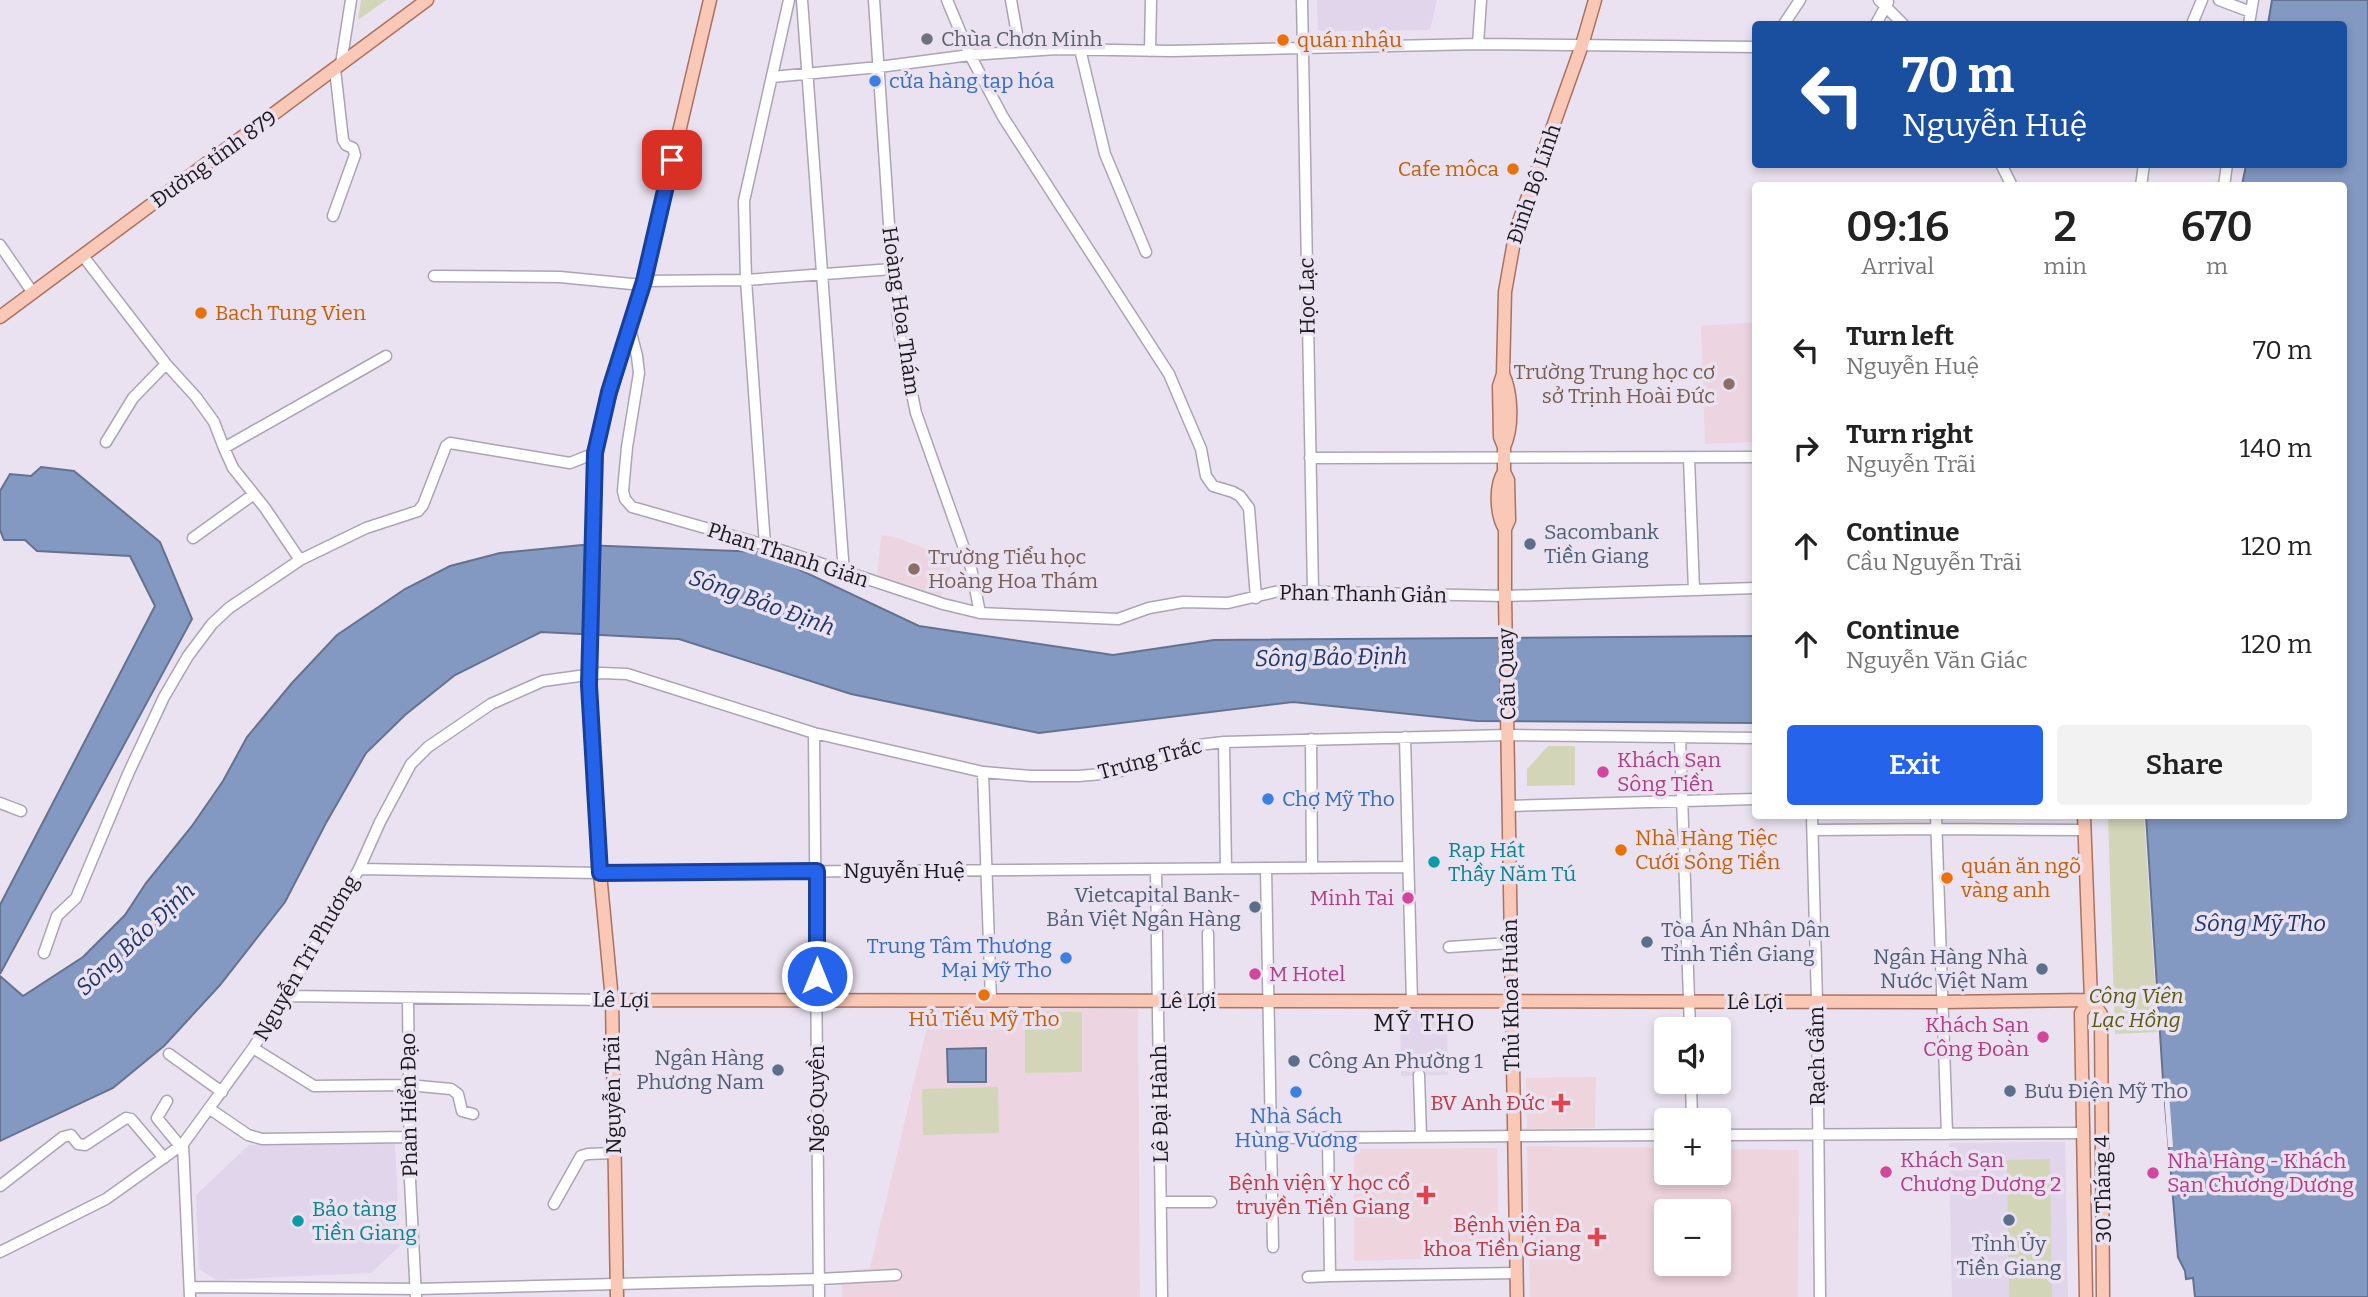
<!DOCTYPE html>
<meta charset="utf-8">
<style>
:root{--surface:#fff;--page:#f2f2f2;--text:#222;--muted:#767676;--accent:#2563eb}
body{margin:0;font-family:Bitter,serif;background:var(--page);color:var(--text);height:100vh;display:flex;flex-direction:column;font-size:26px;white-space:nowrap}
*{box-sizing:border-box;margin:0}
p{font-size:23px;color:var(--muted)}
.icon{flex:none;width:38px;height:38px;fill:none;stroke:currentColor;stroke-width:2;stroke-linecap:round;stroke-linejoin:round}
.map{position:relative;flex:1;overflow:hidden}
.drawer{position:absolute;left:1752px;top:182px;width:595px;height:637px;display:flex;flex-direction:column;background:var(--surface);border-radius:7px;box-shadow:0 4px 10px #0003}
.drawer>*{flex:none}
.top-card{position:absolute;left:1752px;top:21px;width:595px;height:147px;border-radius:7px;box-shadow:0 4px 10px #0003;background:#1a4fa0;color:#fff;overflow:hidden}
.tools{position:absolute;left:1654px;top:1017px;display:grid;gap:14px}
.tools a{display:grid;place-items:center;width:77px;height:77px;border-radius:7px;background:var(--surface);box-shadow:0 4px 10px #0003;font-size:35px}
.pin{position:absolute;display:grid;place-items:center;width:60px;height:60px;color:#fff;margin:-30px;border-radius:14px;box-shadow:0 4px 10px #0006}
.me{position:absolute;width:77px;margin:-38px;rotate:0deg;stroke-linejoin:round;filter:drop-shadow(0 0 5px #0008)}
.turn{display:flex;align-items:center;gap:24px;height:147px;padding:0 35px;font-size:32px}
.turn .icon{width:91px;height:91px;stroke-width:2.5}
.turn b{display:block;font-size:49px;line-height:60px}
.eta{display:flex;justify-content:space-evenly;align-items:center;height:119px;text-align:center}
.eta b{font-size:42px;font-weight:600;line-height:49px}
.primary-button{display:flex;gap:14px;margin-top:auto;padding:14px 35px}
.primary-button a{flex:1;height:80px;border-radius:7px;background:var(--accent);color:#fff;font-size:28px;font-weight:600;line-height:80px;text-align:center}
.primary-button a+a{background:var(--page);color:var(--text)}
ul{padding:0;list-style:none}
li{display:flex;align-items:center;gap:21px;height:98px;padding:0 35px}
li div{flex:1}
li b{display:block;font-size:26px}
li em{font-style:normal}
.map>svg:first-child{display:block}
.built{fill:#e0d5ea}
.education{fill:#ecd5e0}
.medical{fill:#eed4dc;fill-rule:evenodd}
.green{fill:#d3d5b8}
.water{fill:#8399c2;stroke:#647290;stroke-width:2}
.pier{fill:#eae2f0}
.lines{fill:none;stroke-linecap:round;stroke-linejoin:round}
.minor-casing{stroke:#aca4b2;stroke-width:13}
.major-casing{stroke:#a97261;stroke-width:15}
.minor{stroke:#fff;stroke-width:10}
.major{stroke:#f9c8b6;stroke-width:12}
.major-bridge-casing{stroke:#a97261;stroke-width:15;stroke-linecap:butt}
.major-bridge{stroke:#f9c8b6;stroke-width:12}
.route-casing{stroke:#184099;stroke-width:18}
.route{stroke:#2563eb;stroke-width:12}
.worship-dot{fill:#6b7280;stroke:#eae2f0;stroke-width:2.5}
.food-dot{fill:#e8710a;stroke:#eae2f0;stroke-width:2.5}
.shop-dot{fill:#3f7fe0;stroke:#eae2f0;stroke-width:2.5}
.education-dot{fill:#8d6e63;stroke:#eae2f0;stroke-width:2.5}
.service-dot{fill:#5c6f8a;stroke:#eae2f0;stroke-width:2.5}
.hotel-dot{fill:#d1479c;stroke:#eae2f0;stroke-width:2.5}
.culture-dot{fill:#0f9aa8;stroke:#eae2f0;stroke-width:2.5}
.health-dot{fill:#e0444e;stroke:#eae2f0;stroke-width:2.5}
.labels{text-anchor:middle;stroke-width:7;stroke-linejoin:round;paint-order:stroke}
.worship-label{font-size:21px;fill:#5b616d;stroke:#eae2f0;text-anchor:start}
.food-label{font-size:21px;fill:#c56008;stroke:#eae2f0;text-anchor:start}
.shop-label{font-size:21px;fill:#366cbe;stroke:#eae2f0;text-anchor:start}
.street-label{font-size:21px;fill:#1b181d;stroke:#eae2f0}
.education-label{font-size:21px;fill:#785e54;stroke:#eae2f0;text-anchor:end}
.service-label{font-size:21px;fill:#4e5e75;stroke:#eae2f0;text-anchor:start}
.hotel-label{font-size:21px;fill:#b23c85;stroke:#eae2f0;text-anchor:start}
.culture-label{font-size:21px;fill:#0d838f;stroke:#eae2f0;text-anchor:start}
.park-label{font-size:21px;font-style:italic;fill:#595b0a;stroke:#eae2f0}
.health-label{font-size:21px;fill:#be3a42;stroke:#eae2f0;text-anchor:end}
.water-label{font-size:23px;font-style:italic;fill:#1e376b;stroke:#eae2f0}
.quarter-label{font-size:24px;letter-spacing:2px;fill:#1b181d;stroke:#eae2f0}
</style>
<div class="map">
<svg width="2368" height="1297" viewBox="0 0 2368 1297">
<rect width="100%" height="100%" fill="#eae2f0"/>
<path class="built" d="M1317,0H1437L1430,30L1318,31Z
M1447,1009L1448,1075L1401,1076L1400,1010Z
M2065,1142L2068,1297H1952L1949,1143Z
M395,1144L400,1246L371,1273L216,1280L199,1269L196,1195L249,1145Z"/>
<path class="education" d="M1755,322V442L1705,444L1701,326Z
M881,535L895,537L954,560L939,601L877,579Z
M1138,1009L1140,1297H842V1272L870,1268L931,1010Z"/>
<path class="medical" d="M1596,1077L1595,1128L1527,1129L1526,1078Z
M1527,1146L1666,1148V1172H1718L1719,1149L1799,1150L1798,1297H1530ZM1666,1211H1718V1264H1666Z
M1497,1148L1499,1240L1454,1242L1455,1258L1354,1261V1149Z"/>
<path class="green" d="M361,0H386L358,20Z
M1548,746H1575V785L1527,786V769Z
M2108,816H2144L2158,1032L2115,1034Z
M1025,1012H1082V1072L1025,1073Z
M998,1087L999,1133L923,1135L922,1089Z
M2050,1159L2052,1297H2009L2007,1160Z"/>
<path class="water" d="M2272,0H2368V1297H2195L2193,1278L2186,1279L2185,1271L2178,1257L2163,1080L2146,816H2343V186L2242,185L2246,165L2343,164V24H2268Z
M41,467L74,471L160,542L192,619L0,974V905L155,606L130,556L37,551L25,540H4L0,530V491L10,474L31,476Z
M582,545L762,552L919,626L1113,655L1214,640L1755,636V723L1477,721L1293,702L1039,733L851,694L679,639L541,632L455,675L405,715L366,753L326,823L285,902L220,985L164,1046L113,1088L0,1141V976L23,996L83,957L125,915L146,883L192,826L223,781L247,737L292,683L337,635L405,589L450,566L500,553Z
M986,1048V1082H948L947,1049Z"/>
<path class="pier" d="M2163,1080H2168L2173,1147H2168Z"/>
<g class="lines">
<defs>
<path id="minor" d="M802,0L844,573
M874,0L892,269L900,336L916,413L971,568L980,613
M947,0L970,55L1003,117L1169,374L1201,449L1206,476L1213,486L1233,492L1240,496L1249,508L1256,598
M1011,0L1020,51
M1302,0L1313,591
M1879,0L1903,24
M2219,0L2251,12
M1784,24L1800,0
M1876,24L1888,2
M2192,24L2202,0
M2249,24L2253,0
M1478,44L1481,0
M1080,49L1105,154L1146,252
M1150,51L1151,0
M341,64L351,0
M772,77L879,67L970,55L1057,49L1171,51L1478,44L1755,47
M2001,164L2012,186
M2141,186L2144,164
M2224,186L2227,164
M333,216L355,155L353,148L346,145L343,140L335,69
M0,245L33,293
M83,256L166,364L196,397L214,422L224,448
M434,276L560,277L642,285
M644,281L746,280L892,269
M629,325L637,356L639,373L627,447L623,491L625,499L632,507L765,545L943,604L980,613L1118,619L1149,608L1183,602L1228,603L1279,591L1505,596L1755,588
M106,442L133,398L166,364
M1310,458L1755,457
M1689,458L1694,590
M193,538L254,494
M765,545L746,280L744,201L789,0
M300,560L265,508L233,468L224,448L386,356
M814,733L819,1297
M1405,737L1412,1002
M1680,737L1690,1029
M1311,739L1312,868
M1224,742L1226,868
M983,772L991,1001
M0,803L21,811
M1509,806L1755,799
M1812,816L1817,1002L1820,1297
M1936,816L1947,1134
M1813,830L1937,829L2084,830
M1266,868L1273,1247
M359,869L600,873L1408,867
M1156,869L1162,1297
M1208,933L1209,1001
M1449,947L1510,943
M44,953L57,916L76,898L128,774L164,697L188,656L212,624L229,608L300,560L366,528L418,511L423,505L446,446L450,443L570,463L595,453
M286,996L612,1000
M408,998L410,1180L416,1297
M253,1048L314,1086L408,1085L451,1089L458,1094L462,1111L473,1114
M169,1054L222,1092
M1419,1075L1421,1136
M1691,1082L1692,1120
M167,1101L157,1118L180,1146
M210,1109L248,1135L262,1139L409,1137
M1718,1135L2084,1133
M1328,1137L1330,1276L1517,1273
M1271,1138L1666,1135
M183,1144L190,1297
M0,1186L63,1137L71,1135L78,1144L85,1145L126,1118L131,1119L164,1158
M1161,1202H1211
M554,1204L581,1156L588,1154L614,1153
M0,1252L106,1199L183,1144L253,1048L286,996L359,869L380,822L411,764L428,747L491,704L543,681L601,673L627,674L814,733L983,772L1031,776H1078L1114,773L1198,745L1224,742L1509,735L1755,738
M1308,1277L1330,1276
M190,1287L416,1289L819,1279L896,1275"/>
<path id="major" d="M0,317L427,0
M1503,374C1512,393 1513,428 1504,447
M1504,472C1495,485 1496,515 1505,529
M594,498L595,453L602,420L644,281L710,0
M589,685L600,873L612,1000L617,1297
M2084,816L2091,1000L2101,1014L2103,1297
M612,1000L1942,1002L2091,1000
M1517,1297L1505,596V529L1509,520L1508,480L1504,472V447L1500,437L1499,386L1503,374L1505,292L1516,230L1582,45L1595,0
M2086,1297L2081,1013L2091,1000"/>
</defs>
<use href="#minor" class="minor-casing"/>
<use href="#major" class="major-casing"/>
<use href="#minor" class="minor"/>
<use href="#major" class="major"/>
<defs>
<path id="major-bridge" d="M589,685L594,498"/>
</defs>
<use href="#major-bridge" class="major-bridge-casing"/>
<use href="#major-bridge" class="major-bridge"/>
</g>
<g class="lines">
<defs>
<path id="route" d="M672,160L644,281L609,392L595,453L589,685L600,873L817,871V976"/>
</defs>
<use href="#route" class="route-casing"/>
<use href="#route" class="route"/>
</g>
<circle class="worship-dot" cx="927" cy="39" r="7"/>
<g class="food-dot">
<circle cx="1283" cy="40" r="7"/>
<circle cx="1513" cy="169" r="7"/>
<circle cx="201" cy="313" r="7"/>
<circle cx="1621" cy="850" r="7"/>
<circle cx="1947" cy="878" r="7"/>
<circle cx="984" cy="995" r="7"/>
</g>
<g class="shop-dot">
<circle cx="875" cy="81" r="7"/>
<circle cx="1268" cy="799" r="7"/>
<circle cx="1066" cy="958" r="7"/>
<circle cx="1296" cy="1092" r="7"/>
</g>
<g class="education-dot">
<circle cx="1729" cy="384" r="7"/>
<circle cx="914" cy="569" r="7"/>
</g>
<g class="service-dot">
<circle cx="1530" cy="544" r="7"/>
<circle cx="1255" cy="907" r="7"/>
<circle cx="1647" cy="942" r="7"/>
<circle cx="2042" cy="969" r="7"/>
<circle cx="1294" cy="1061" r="7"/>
<circle cx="778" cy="1070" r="7"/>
<circle cx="2010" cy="1091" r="7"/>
<circle cx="2009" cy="1220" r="7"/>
</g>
<g class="hotel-dot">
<circle cx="1603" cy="772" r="7"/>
<circle cx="1408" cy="898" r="7"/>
<circle cx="1255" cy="974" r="7"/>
<circle cx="2043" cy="1037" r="7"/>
<circle cx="1886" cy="1172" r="7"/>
<circle cx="2153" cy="1173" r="7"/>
</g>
<g class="culture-dot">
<circle cx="1434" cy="862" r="7"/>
<circle cx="298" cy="1221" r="7"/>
</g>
<g class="health-dot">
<path d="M1557.5 1092.5h7v7h7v7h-7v7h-7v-7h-7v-7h7z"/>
<path d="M1422.5 1184.5h7v7h7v7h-7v7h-7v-7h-7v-7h7z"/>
<path d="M1593.5 1226.5h7v7h7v7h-7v7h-7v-7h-7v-7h7z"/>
</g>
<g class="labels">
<g class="worship-label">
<text x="941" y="46">Chùa Chơn Minh</text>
</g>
<g class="food-label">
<text x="1297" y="47">quán nhậu</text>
<text x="1499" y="176" text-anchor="end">Cafe môca</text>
<text x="215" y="320">Bach Tung Vien</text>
<text x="1635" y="845">Nhà Hàng Tiệc<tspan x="1635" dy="24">Cưới Sông Tiền</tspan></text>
<text x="1961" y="873">quán ăn ngõ<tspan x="1961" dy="24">vàng anh</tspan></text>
<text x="984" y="1026" text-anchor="middle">Hủ Tiếu Mỹ Tho</text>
</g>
<g class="shop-label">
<text x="889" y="88">cửa hàng tạp hóa</text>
<text x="1282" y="806">Chợ Mỹ Tho</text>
<text x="1052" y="953" text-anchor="end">Trung Tâm Thương<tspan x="1052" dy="24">Mại Mỹ Tho</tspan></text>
<text x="1296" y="1123" text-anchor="middle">Nhà Sách<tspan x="1296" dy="24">Hùng Vương</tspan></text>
</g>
<g class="street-label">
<text transform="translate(214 159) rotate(-36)" y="7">Đường tỉnh 879</text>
<text transform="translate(1534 184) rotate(-71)" y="7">Đinh Bộ Lĩnh</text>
<text transform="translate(1307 296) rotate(-91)" y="7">Học Lạc</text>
<text transform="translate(901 311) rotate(82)" y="7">Hoàng Hoa Thám</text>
<text transform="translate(788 555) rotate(18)" y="7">Phan Thanh Giản</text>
<text transform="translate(1363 594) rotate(1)" y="7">Phan Thanh Giản</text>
<text transform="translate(1507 674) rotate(-92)" y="7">Cầu Quay</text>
<text transform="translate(1150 759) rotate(-15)" y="7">Trưng Trắc</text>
<text x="904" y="878">Nguyễn Huệ</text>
<text transform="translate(306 958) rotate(-60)" y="7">Nguyễn Tri Phương</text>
<text transform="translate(1511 995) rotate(-91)" y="7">Thủ Khoa Huân</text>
<text transform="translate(621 1000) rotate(1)" y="7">Lê Lợi</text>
<text x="1188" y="1008">Lê Lợi</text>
<text x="1755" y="1009">Lê Lợi</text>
<text transform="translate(1817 1056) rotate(-91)" y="7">Rạch Gầm</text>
<text transform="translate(613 1095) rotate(-91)" y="7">Nguyễn Trãi</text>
<text transform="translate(817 1099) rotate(-90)" y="7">Ngô Quyền</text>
<text transform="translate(1160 1104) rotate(-91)" y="7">Lê Đại Hành</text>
<text transform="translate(409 1105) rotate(-91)" y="7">Phan Hiển Đạo</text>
<text transform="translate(2103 1189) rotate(-91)" y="7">30 Tháng 4</text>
</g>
<g class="education-label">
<text x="1715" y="379">Trường Trung học cơ<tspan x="1715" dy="24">sở Trịnh Hoài Đức</tspan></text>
<text x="928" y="564" text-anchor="start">Trường Tiểu học<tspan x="928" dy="24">Hoàng Hoa Thám</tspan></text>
</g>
<g class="service-label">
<text x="1544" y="539">Sacombank<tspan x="1544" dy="24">Tiền Giang</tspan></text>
<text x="1241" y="902" text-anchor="end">Vietcapital Bank-<tspan x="1241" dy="24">Bản Việt Ngân Hàng</tspan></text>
<text x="1661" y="937">Tòa Án Nhân Dân<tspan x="1661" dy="24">Tỉnh Tiền Giang</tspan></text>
<text x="2028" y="964" text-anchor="end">Ngân Hàng Nhà<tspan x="2028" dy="24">Nước Việt Nam</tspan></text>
<text x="764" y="1065" text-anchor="end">Ngân Hàng<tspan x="764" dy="24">Phương Nam</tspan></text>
<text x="1308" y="1068">Công An Phường 1</text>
<text x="2024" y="1098">Bưu Điện Mỹ Tho</text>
<text x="2009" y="1251" text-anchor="middle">Tỉnh Ủy<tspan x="2009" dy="24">Tiền Giang</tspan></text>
</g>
<g class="hotel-label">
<text x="1617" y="767">Khách Sạn<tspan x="1617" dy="24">Sông Tiền</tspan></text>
<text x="1394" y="905" text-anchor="end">Minh Tai</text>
<text x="1269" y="981">M Hotel</text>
<text x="2029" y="1032" text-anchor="end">Khách Sạn<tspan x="2029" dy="24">Công Đoàn</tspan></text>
<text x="1900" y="1167">Khách Sạn<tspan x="1900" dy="24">Chương Dương 2</tspan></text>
<text x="2167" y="1168">Nhà Hàng - Khách<tspan x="2167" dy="24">Sạn Chương Dương</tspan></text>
</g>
<g class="culture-label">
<text x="1448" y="857">Rạp Hát<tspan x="1448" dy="24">Thầy Năm Tú</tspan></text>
<text x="312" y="1216">Bảo tàng<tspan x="312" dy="24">Tiền Giang</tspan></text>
</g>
<g class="park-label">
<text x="2136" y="1003">Công Viên<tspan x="2136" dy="24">Lạc Hồng</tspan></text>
</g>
<g class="health-label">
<text x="1545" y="1110">BV Anh Đức</text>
<text x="1410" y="1190">Bệnh viện Y học cổ<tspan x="1410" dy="24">truyền Tiền Giang</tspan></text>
<text x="1581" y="1232">Bệnh viện Đa<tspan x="1581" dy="24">khoa Tiền Giang</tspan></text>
</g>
<g class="water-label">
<text transform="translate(762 602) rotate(20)" y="8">Sông Bảo Định</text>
<text transform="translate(1331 657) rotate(-1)" y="8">Sông Bảo Định</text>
<text x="2260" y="931">Sông Mỹ Tho</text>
<text transform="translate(135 939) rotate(-43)" y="8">Sông Bảo Định</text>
</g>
<g class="quarter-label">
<text x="1425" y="1031">MỸ THO</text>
</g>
</g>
</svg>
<div class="tools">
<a><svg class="icon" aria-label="sound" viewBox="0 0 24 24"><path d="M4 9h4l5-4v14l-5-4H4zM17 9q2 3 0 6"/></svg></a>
<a>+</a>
<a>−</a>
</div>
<div class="pin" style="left:672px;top:160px;background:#d93025"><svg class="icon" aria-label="arrive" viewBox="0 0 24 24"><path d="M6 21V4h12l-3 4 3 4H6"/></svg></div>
<svg class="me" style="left:817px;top:976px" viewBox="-20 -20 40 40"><circle r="17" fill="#2563eb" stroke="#fff" stroke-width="3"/><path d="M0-11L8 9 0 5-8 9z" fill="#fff"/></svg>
<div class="top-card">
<div class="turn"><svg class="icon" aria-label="left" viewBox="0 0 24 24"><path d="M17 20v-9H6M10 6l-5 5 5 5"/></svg><div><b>70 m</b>Nguyễn Huệ</div></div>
</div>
<section class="drawer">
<div class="eta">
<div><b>09:16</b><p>Arrival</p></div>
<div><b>2</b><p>min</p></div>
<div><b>670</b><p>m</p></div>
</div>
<ul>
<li><svg class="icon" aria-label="left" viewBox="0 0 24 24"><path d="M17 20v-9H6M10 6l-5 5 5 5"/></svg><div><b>Turn left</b><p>Nguyễn Huệ</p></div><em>70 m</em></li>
<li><svg class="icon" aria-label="right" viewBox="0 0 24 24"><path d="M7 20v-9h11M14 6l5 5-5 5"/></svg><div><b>Turn right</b><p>Nguyễn Trãi</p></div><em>140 m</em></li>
<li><svg class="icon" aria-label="ahead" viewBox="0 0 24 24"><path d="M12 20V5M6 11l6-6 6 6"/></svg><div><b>Continue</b><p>Cầu Nguyễn Trãi</p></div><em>120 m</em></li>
<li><svg class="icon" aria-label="ahead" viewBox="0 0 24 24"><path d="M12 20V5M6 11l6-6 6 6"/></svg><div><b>Continue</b><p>Nguyễn Văn Giác</p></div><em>120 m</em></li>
</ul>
<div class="primary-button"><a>Exit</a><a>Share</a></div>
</section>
</div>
